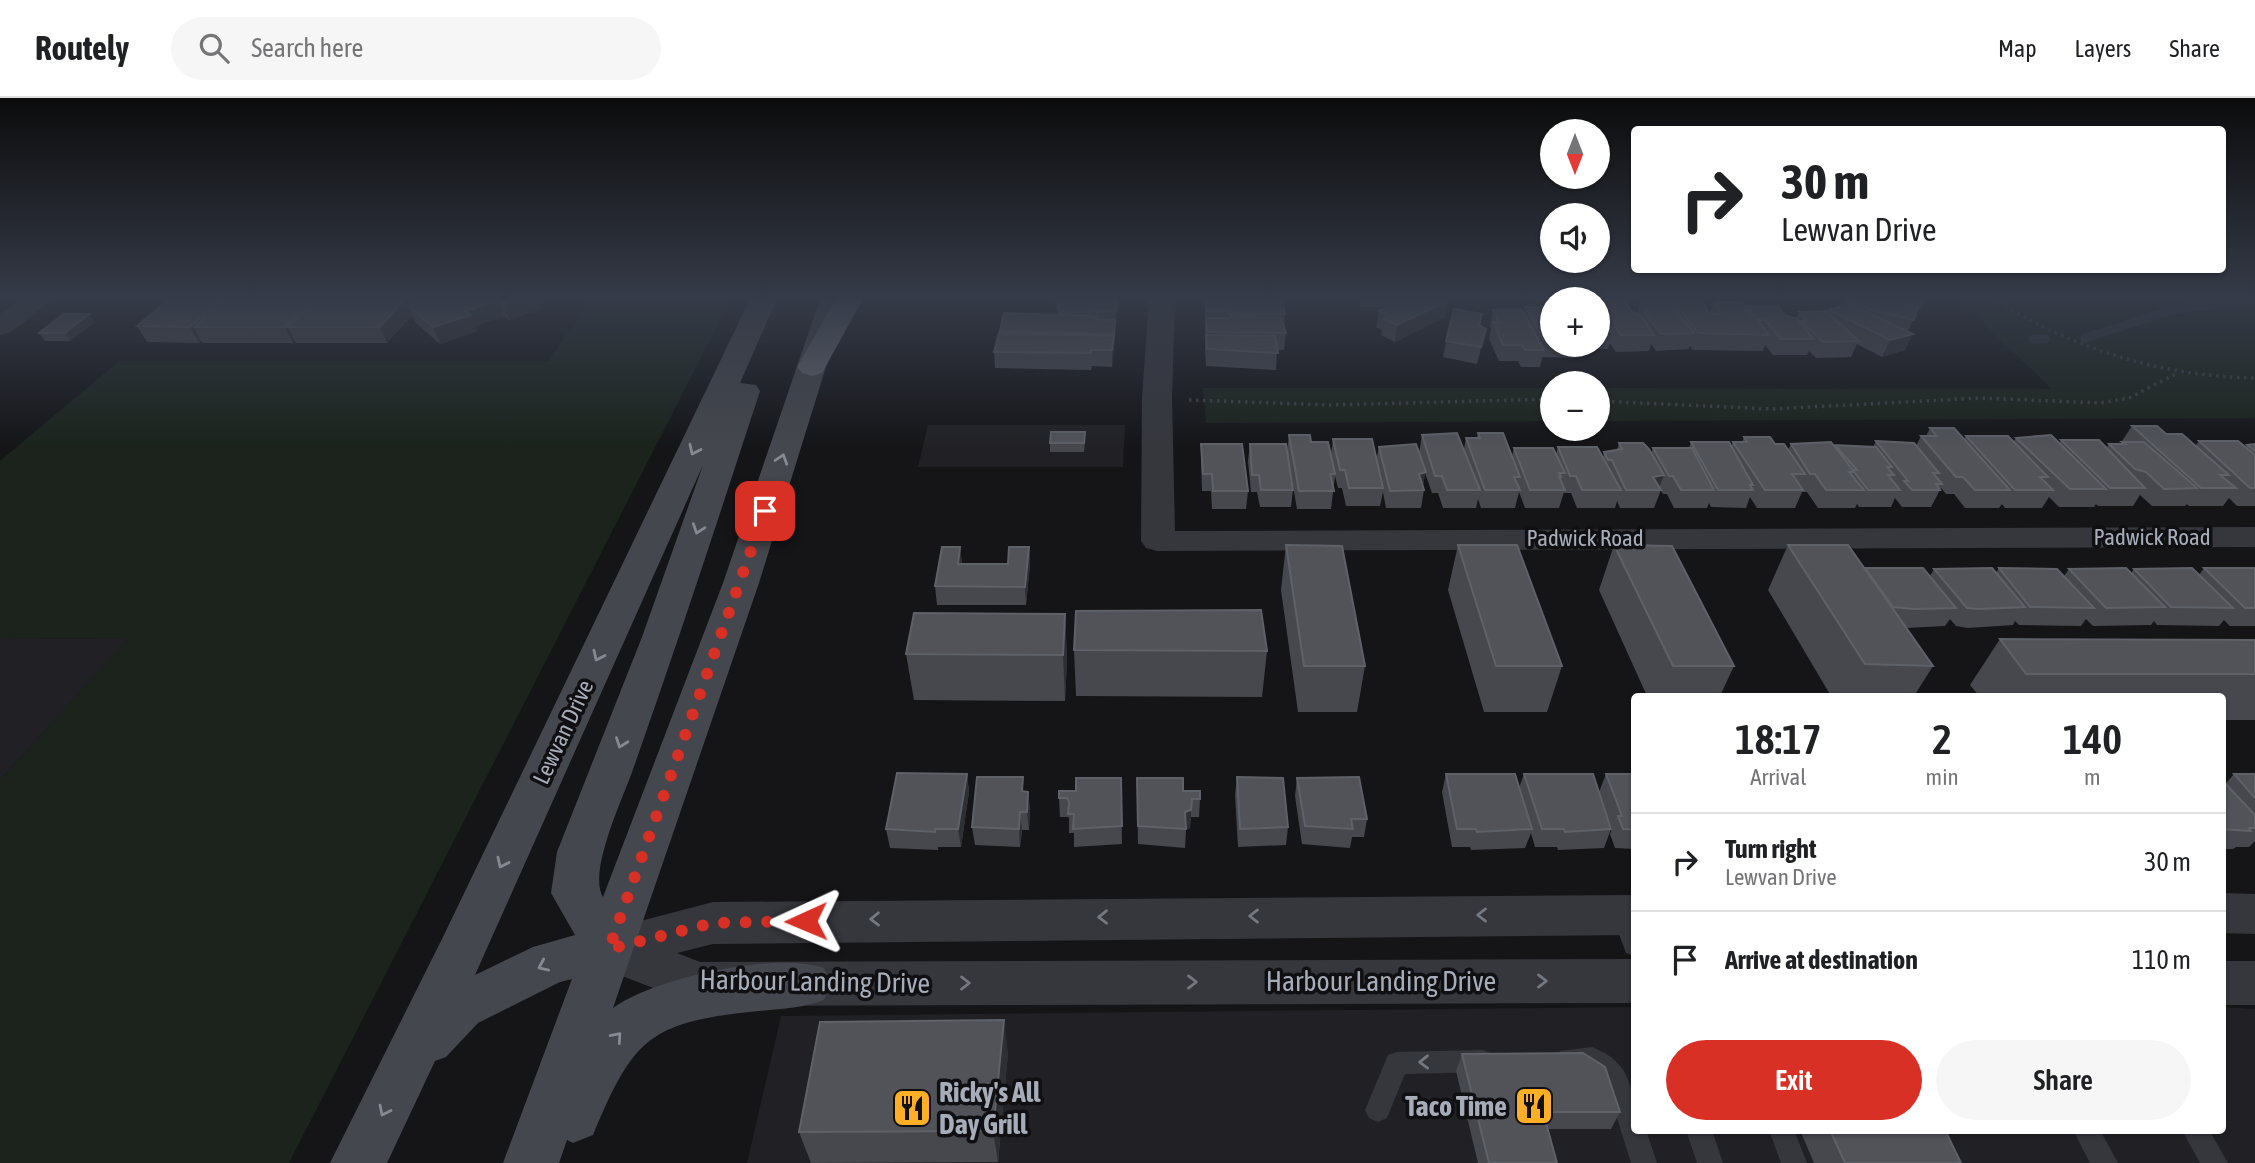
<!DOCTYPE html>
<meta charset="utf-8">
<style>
:root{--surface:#fff;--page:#f6f6f6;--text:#202124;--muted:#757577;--line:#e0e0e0;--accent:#d93025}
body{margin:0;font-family:"Asap Condensed",sans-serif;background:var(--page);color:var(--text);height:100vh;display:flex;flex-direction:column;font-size:26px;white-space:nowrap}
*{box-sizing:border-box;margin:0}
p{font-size:23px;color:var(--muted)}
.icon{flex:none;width:38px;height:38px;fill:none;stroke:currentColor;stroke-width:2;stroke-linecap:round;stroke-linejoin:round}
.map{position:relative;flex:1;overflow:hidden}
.side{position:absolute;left:1631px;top:595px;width:595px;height:441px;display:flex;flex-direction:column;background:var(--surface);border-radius:7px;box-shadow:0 2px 5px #0004}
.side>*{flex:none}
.hud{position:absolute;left:1631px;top:28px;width:595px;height:147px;border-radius:7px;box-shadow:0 2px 5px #0004;background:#fff;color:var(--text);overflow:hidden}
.needle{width:46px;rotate:180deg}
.buttons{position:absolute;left:1540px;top:21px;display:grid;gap:14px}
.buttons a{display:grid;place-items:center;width:70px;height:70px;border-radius:50%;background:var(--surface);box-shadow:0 2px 5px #0004;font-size:35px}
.pin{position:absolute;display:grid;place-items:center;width:60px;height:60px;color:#fff;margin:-30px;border-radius:14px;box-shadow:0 4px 10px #0006}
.me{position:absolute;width:77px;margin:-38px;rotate:269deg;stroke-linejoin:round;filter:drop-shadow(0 0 5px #0008)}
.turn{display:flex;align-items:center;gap:24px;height:147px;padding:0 35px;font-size:32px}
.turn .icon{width:91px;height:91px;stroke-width:2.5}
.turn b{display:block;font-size:49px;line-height:60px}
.eta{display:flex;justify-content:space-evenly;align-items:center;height:119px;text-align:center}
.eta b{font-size:42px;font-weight:600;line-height:49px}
.primary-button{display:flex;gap:14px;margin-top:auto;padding:14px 35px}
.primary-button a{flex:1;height:80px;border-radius:42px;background:var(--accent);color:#fff;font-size:28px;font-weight:600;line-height:80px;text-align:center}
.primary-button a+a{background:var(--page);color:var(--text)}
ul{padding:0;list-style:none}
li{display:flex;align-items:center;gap:21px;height:98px;padding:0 35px;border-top:2px solid var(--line)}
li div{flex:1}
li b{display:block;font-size:26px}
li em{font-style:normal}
header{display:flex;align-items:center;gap:42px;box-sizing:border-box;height:98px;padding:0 35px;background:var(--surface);border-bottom:2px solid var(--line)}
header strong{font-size:33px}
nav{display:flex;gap:38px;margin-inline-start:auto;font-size:24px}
.search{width:490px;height:63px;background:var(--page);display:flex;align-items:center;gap:18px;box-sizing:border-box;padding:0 24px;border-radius:38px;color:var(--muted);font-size:26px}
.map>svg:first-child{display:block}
.built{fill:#212125}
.green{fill:#1b231c}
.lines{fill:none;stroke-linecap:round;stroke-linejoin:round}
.stream{stroke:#2a353d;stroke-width:9}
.path{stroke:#3c3f44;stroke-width:3.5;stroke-dasharray:2.5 4.5;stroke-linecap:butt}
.service{fill:#36373d;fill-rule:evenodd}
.minor{fill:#36373d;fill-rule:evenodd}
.tertiary{fill:#36373d;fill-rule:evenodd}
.secondary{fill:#44474d;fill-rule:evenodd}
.motorway{fill:#62666f;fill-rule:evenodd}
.wall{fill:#46484d}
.shaded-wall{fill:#2e2f33}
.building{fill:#515359;stroke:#5e6168;stroke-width:2}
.oneway{stroke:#848993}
.oneway2{stroke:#747881}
.route{stroke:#d93025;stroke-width:12;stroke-dasharray:0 21.6}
.labels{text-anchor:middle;stroke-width:7;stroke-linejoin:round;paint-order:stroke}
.street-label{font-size:23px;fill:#a6adb9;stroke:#101013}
.near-street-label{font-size:28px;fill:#a6adb9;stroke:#101013}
.near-poi-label{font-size:28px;font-weight:bold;fill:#a6adb9;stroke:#101013;text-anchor:start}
</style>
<header>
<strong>Routely</strong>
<div class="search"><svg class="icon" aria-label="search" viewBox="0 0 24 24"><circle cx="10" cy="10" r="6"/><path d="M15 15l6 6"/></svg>Search here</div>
<nav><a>Map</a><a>Layers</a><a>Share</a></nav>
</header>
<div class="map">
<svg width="2255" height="1065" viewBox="0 0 2255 1065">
<rect width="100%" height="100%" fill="#151518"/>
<path class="built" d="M928,327H1125L1123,369H918Z
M0,540L128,541L0,682Z
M1634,909V1032H2222L2223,909L2255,911V1065H747L781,918Z"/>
<path class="green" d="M591,201H731L289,1065H0V682L127,541L0,540V363L119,263H548Z
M1958,201H2255V320L1598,323V290L2052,291Z
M1203,290H1552V323L1206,325Z"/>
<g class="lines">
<path class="stream" d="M2085,240L2172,212L2247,201
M2033,241H2045"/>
<path class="path" d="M1993,201C2075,251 2158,278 2255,280
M1189,302L1331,307L1552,301
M1598,303L1772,311L1980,300L2100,305L2129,300L2176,276"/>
<path class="service" d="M1623,808L1631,810L1634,818V858L1626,855L1612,817L1615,810Z
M1592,949C1633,965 1634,994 1634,1032H1646L1657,1065H1631L1607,988L1588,971L1569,972L1560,969L1557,961L1560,953Z
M1482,952L1491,955L1494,963L1491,971L1482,974L1405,976L1387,1020L1378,1024L1369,1020L1365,1012L1388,957L1397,954Z
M1686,1032H1712L1723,1065H1697Z
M1769,1032H1794L1807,1065H1781Z
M2073,1032H2100L2118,1065H2090Z
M2182,1032H2209L2228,1065H2200Z"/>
<path class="minor" d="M1149,201H1175L1172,300L1175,433L2255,429V449L1158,453L1146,450L1141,443L1142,300Z"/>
<path class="tertiary" d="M22,201H53L10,235L0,237V216Z
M2222,795L2255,796V836L2222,835Z
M1634,797V837L713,846L677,855L700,864L1634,861V905L700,908L591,866L584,851L591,836L713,804Z
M2222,863H2255V907H2222Z"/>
<path class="secondary" d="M750,201H777L740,285L756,287L760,293C718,422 676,550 631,677C621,704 588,775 603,799L723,485L820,201H847L759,485L613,910C654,880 777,853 824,870L831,886L824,902C800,911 775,911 749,914C646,925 632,945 593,1037L573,1045L567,1042L559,1065H503L572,881L560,884L478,925L446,959L435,963L387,1065H330L443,839ZM703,367L642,539L557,754L551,795L575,837L533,849L475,877Z"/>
<path class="motorway" d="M836,201H863L822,275L812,278L802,275L797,269Z"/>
</g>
<path class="wall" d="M417,201H541L543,210L509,222L504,218L475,228L477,233L440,246L416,225L412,217L387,245H296L295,243L293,245H203L201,243L199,245L147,244L137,228L413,207L418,205Z
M1055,201H1119L1115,229L1112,269L1092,268L1091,272L995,270L994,254L1000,233L1058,217V212H1056Z
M1205,201L1285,216L1284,230L1286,235L1284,252H1277L1276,272L1206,268L1205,253Z
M1359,201H1443L1445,219L1395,244L1381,237L1382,232L1376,229L1379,213L1389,209H1361Z
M1843,201H1924L1920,211H1918L1908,233L1905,252L1882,259L1857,246L1851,259L1816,260L1809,253L1807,257H1773L1765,247L1763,253L1693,252L1690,248L1689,251L1656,253L1651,246L1649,253L1616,254L1610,245L1608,251H1577L1575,260L1542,259L1540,269H1521L1518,263H1499L1489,241L1491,231L1490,228L1493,212L1524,216L1525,209H1552V247H1598V203L1637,216L1641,203L1672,207L1673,203L1710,214L1714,204L1747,211L1748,208L1796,220L1799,214L1827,215L1829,212L1840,208Z
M89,216L94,225L70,243H45L39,235Z
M1482,216L1480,227L1486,231L1477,266L1443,259L1446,243Z
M2132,328L2166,336L2195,348L2199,343L2246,349L2247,347L2255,346V408H2237L2229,400L2223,408H2189L2187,406L2185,408H2152L2140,397L2133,408H2098L2096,406L2094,409H2059L2049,399L2042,410H2005L2002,406L1999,410H1965L1954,396H1946L1941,390L1931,409H1902L1895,400L1891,409H1859L1857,406L1855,410H1818L1807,394H1802L1795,410H1757L1750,399L1746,410L1711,409L1709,405L1707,410H1674L1667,396H1663L1659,389L1661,392L1654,410H1620L1617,403L1615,410H1577L1571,395H1564V394L1559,410H1525L1519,394L1515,410H1481L1478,401L1476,410H1443L1438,395H1432L1425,375L1423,388L1424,392L1421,410H1386L1383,394L1380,408H1346L1342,390H1338L1335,378L1331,411H1297L1289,364L1293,392L1291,409H1260L1257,394H1251L1248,363L1250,346L1287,353L1289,337L1311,344L1331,356L1333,341L1376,362L1379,349L1419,355L1422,337L1464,351L1466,340H1477L1478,335L1512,358L1514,350L1556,356L1558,349L1603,359L1604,354L1617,352L1619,345L1651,356L1653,350H1689L1691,344L1731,348L1733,344H1742L1744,339L1775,346L1788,352L1791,346L1834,348L1835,347L1873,349L1876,343L1916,348L1921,338H1926L1930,330L1964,341L1966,338L2014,343L2016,340L2059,345L2061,342L2106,350L2109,346H2120Z
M1085,343L1084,354H1050V345Z
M1201,346L1248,393L1246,411H1212L1211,393H1202L1201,364Z
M1286,447L1365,568L1357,614H1298L1281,492Z
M1458,447L1562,568L1547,614H1484L1448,492Z
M1614,447L1734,568L1720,598H1647L1599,492Z
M1788,447L1865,471L1930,478L1934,471L1996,475L1999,470L2064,478L2069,471L2131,475L2134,471L2199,477L2204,470H2255V528H2230L2224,522L2219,528L2157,527L2154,523L2151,527L2093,528L2086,521L2081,528L2019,527L2015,523L2013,527L1968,530L1956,528L1950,521L1945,528L1906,530L1933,568L1914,598H1831L1768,492Z
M960,449L962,466H1008L1029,449L1030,467L1026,507H937L935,488Z
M1065,516L1067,562L1065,603L914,602L906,556Z
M2000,541L2255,542V622H2222V598H1979L1970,587Z
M1074,552L1267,553L1262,599L1076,598Z
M967,676L969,694L961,749H938V752L890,750L886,731Z
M1446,676L1519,690L1524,676L1599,694L1606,676H1634V751L1615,750L1610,736L1612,731L1601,700L1611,731L1604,750L1558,752L1557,749H1535L1531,735L1525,750L1471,752L1470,749H1452L1442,694Z
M2234,676H2255V743L2249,749H2236L2233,751H2222V682L2226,685Z
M1237,679L1288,729L1286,747L1238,749L1235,697Z
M1121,680L1122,746L1074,749V735H1069V720L1068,719H1060L1059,700L1076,693Z
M1137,680L1183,693L1200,701L1199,719H1191L1190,730L1186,732L1185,750L1138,746Z
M1297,680L1367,721L1364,739H1352L1350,750L1302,746L1295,698Z
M1024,693L1028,694L1030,712L1029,732H1022L1020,749L975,747L972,729Z
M1008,955L998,1064L811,1065L799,1034Z
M1462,956L1620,1014L1611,1031H1547L1557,1065H1478L1456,973Z
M1800,1032H1945L1961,1065H1814Z"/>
<path class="shaded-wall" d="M222,201H228L194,229L201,243L199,245L190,229Z
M313,201H319L288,229L295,243L293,245L285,229Z
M405,201H410L415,214L409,208L412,217L387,245L380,229Z
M516,201H541L543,210L509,222L503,206Z
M1117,201H1119L1116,229V213Z
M498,202L504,218L475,228L477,233L440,246L433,229L466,213Z
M1448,203L1445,219L1395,244L1397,227Z
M89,216L94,225L70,243L65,235Z
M1115,222V238L1114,252V236Z
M1913,236L1905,252L1882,259L1890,242Z
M1114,238V254L1112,269V252Z
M1426,374L1422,391L1419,376Z
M1664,377L1658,392L1653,379Z
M960,449L962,467L958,466Z
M1029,449L1030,467L1026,507L1025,489Z
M1065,516L1067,562L1065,603L1063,557Z
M967,676L969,694L961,749L958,731Z
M1028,694L1030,712L1029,732L1027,714Z
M1192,701L1190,730L1186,732L1185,714Z
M1020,714L1022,732L1020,749L1019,731Z
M1004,922L1008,955L998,1064L993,1033Z"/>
<path class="building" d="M169,201H222L190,229L137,228Z
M225,201H313L285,229H194Z
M317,201H405L380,229H288Z
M418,201H516L503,206L498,202L466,213L471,217L433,229L409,208L421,204Z
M1059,201H1117L1116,213L1058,215Z
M1205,201H1282L1285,216H1228L1227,213H1207Z
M1407,201H1443L1448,203L1397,227L1384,221L1390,218L1379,213Z
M1844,201H1889L1918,209L1914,222L1867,211Z
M1598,203H1625L1632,214L1641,217L1654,237H1621Z
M1641,203H1669L1694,235L1661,236L1644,214H1648Z
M1673,203H1701L1709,214L1716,217L1722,215L1714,204H1742L1752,217H1755L1748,208H1778L1785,217L1797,221L1814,241H1780L1765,222H1758L1769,237L1698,235Z
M1849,206L1913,236L1890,242L1829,212Z
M1525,209H1552V242H1544Z
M1454,211L1482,216L1479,227L1486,231L1481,249L1446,243Z
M1493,212H1522L1544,252H1525L1522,247H1503L1493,224H1499Z
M1598,212L1613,234L1598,235Z
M1826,213L1859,243L1823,244L1801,223H1807L1799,214Z
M1004,215L1096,218V221L1115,222L1114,236L1000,233Z
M64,216H89L65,235H39Z
M1231,218L1280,219L1286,235L1207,234L1206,220H1231Z
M999,235L1114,238L1112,252H1091V255L994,254Z
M1206,237L1275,238L1278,255L1207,251Z
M2132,328H2157L2166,336H2182L2229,377H2220L2236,390H2201Z
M1930,330H1954L2010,392H1975L1963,379H1956L1921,338H1937Z
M1051,334H1085L1084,345H1050Z
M1457,335L1480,392H1447L1442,378H1435L1422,337Z
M1478,335H1503L1520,379H1514L1520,392H1485L1466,340H1480Z
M1289,337H1310L1311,344H1328L1335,376H1330L1334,393H1299Z
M2051,337L2106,391H2070L2016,340Z
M1966,338H2008L2048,379H2040L2053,392H2015Z
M1744,339H1770L1775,346H1784L1805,376H1792L1803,392H1765L1733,344H1747Z
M1333,341H1372L1383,390H1349L1345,372H1340Z
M2061,342H2099L2145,390H2110Z
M1876,343L1914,345L1939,375H1933L1942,386H1936L1940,392H1912L1904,383H1908Z
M2199,343H2238L2255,357V390H2250Z
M1691,344H1729L1753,387H1750L1753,392H1718Z
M1831,344L1853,372H1857L1835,347L1876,349L1892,369H1887L1894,377H1888L1900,392H1868L1854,374H1849L1864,392H1826L1815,376H1810L1791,346Z
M2122,344H2144L2197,390L2164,391L2146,374L2135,371L2109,346H2125Z
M1619,345H1643L1649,351L1664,377L1653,379L1661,392H1626L1612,362H1608L1604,354L1622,351Z
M1201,346H1242L1248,393H1213L1212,376H1203Z
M1250,346H1286L1293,392H1261L1259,377H1252Z
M1416,346L1426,374L1419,376L1424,392L1390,393L1379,349Z
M2255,346V353L2247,347Z
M1558,349H1597L1621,392H1582L1576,378H1570Z
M1514,350H1553L1565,375H1559L1561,379H1559L1565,392H1530Z
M1653,350H1692L1714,392H1681L1673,378H1669Z
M1286,447L1342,448L1365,568H1304Z
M1458,447H1517L1562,568H1496Z
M1614,447L1672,448L1734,568H1673Z
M1788,447H1848L1933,568L1865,566Z
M942,449H960L958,466H1008L1009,449H1029L1025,489L935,488Z
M1865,470H1923L1956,510L1914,511L1893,509Z
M1992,470L2025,509L1979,511L1967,510L1934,471Z
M1999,470L2057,471L2094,510L2030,509Z
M2126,470L2165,509L2106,510L2069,471Z
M2192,470L2233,510L2171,509L2134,471Z
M2204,470H2255V510H2245Z
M1261,512L1267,553L1074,552L1076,513Z
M914,515L1065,516L1063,557L906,556Z
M2000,541L2255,542V576H2026Z
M897,675L967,676L958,731H935V734L886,731Z
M1446,676H1515L1532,731L1477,734L1476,731H1457Z
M1524,676H1593L1611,731L1565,734L1564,731H1542Z
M1606,676H1634V732L1623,731L1618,718H1622Z
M2234,676H2255V700Z
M977,679H1023L1022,693L1028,694L1027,714H1020L1019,731L972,729Z
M1237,679L1283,680L1288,729L1240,731Z
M1359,679L1367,721H1351L1353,731L1305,728L1297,680Z
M1076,680H1121L1122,728L1073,731L1074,716H1068L1069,704L1067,700H1059V693H1076Z
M1137,680H1183V693H1200V701H1192L1191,712L1185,714L1186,731L1138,728Z
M2222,682L2255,717V730H2249L2251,733L2222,731Z
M1004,922L993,1033L799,1034L820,924Z
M1583,955L1605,969L1620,1014H1543L1557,1065H1489L1462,956Z
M1830,1032H1945L1961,1065H1845Z"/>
<defs><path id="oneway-chevron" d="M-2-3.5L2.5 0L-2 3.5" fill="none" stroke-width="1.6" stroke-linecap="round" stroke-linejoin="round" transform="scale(1.75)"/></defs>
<g class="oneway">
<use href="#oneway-chevron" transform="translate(694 352) rotate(115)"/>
<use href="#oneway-chevron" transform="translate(782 361) rotate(-72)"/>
<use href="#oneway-chevron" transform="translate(698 431) rotate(109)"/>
<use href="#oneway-chevron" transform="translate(598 558) rotate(115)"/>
<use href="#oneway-chevron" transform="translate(621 645) rotate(110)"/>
<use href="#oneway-chevron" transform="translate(502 765) rotate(115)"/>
<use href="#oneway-chevron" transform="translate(543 868) rotate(156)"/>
<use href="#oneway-chevron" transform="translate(617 939) rotate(-49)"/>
<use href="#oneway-chevron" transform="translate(384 1013) rotate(116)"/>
</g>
<g class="oneway2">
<use href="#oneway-chevron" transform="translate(1482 817) rotate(180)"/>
<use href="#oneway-chevron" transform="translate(1254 818) rotate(180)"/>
<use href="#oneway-chevron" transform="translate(1103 819) rotate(179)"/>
<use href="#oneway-chevron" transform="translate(875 821) rotate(179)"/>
<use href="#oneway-chevron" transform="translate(1542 883)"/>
<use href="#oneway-chevron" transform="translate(1192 884)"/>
<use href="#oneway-chevron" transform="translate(965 885)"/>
<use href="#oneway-chevron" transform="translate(1424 964) rotate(179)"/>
</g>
<linearGradient id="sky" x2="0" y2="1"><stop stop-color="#0c0c0d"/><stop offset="0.57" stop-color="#353b48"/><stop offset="1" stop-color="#353b48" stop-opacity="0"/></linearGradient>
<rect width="2255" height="350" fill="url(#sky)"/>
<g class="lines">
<path class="route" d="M765,413L609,851L713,825L806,823"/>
</g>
<defs>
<symbol id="restaurant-square" viewBox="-11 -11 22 22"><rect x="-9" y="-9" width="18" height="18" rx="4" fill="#ffae26" stroke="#101013"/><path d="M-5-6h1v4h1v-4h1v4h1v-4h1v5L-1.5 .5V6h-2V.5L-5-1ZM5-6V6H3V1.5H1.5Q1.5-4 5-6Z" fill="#111"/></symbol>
</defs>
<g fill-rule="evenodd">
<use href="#restaurant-square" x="1512" y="986" width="44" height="44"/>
<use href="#restaurant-square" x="890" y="988" width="44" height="44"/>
</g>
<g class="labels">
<g class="street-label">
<text x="2152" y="447">Padwick Road</text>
<text x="1585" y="448">Padwick Road</text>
<text transform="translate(563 634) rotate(-65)" y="8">Lewvan Drive</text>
</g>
<g class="near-street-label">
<text transform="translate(815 883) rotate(1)" y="10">Harbour Landing Drive</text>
<text x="1381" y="893">Harbour Landing Drive</text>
</g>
<g class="near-poi-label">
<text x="939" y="1004">Ricky's All<tspan x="939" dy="32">Day Grill</tspan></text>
<text x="1507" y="1018" text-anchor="end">Taco Time</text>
</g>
</g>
</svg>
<div class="buttons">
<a><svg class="needle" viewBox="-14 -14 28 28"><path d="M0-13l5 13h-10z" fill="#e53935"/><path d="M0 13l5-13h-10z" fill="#757577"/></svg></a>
<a><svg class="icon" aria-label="sound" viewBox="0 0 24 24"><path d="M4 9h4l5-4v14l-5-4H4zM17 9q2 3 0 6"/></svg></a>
<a>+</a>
<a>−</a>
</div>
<div class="pin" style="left:765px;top:413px;background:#d93025"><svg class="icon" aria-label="arrive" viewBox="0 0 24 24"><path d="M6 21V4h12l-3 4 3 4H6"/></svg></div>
<svg class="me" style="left:806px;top:823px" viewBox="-20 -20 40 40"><path d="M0-17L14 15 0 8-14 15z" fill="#d93025" stroke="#fff" stroke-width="4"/></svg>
<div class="hud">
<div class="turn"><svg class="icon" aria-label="right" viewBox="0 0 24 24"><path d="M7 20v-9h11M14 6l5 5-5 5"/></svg><div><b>30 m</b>Lewvan Drive</div></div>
</div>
<section class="side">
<div class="eta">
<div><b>18:17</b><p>Arrival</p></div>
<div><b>2</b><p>min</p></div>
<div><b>140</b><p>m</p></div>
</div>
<ul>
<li><svg class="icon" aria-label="right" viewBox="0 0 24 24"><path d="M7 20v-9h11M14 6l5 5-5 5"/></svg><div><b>Turn right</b><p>Lewvan Drive</p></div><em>30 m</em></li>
<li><svg class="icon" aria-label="arrive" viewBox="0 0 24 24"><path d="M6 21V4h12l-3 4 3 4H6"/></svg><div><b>Arrive at destination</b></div><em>110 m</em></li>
</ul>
<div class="primary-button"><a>Exit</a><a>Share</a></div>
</section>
</div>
